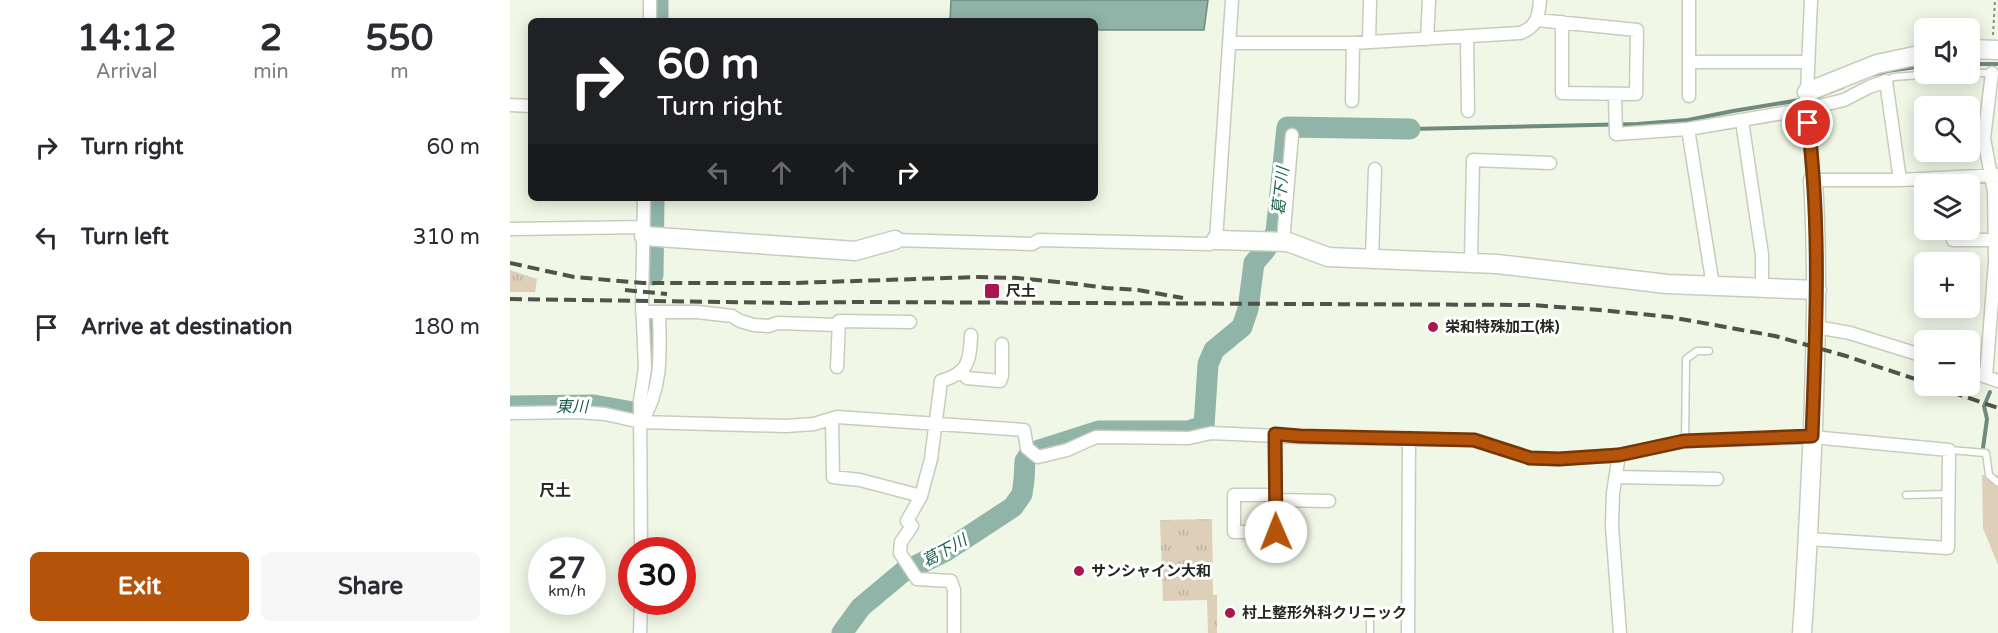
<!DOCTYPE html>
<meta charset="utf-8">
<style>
:root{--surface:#fff;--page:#f7f7f7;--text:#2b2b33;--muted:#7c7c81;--accent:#b45309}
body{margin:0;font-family:"Varela Round","Noto Sans JP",sans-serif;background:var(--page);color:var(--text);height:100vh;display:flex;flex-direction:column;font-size:22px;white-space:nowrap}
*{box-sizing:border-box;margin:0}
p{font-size:20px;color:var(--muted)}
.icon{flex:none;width:33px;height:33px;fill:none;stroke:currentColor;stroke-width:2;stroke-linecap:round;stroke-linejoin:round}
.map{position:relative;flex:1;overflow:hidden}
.panel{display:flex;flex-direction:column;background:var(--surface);width:510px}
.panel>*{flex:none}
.top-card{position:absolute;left:18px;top:18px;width:570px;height:183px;border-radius:9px;box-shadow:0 3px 15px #0003;background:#202124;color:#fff;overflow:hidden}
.buttons{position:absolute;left:1404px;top:18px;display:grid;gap:12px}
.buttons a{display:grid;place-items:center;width:66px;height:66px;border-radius:9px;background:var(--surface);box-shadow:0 3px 15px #0003;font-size:30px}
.speed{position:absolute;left:18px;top:537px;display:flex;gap:12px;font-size:30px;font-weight:700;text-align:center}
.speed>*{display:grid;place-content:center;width:78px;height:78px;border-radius:50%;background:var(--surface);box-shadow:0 3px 15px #0003;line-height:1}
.speed small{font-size:15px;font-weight:400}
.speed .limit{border:9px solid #d22;background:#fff;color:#111}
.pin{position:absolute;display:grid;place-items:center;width:51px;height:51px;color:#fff;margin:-26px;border:3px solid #fff;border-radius:50%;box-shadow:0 2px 6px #0007}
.me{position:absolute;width:66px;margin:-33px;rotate:359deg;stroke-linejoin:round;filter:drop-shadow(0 0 4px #0008)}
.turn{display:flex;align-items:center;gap:21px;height:126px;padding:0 30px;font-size:27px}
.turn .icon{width:78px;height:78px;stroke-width:2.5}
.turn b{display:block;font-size:42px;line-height:51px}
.lanes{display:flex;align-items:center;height:57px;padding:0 30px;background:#0003;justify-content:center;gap:30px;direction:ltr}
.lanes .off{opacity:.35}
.eta{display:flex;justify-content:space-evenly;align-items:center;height:102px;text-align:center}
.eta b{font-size:36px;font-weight:800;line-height:42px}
.button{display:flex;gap:12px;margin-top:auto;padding:12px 30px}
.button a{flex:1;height:69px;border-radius:9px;background:var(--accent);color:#fff;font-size:24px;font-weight:800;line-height:69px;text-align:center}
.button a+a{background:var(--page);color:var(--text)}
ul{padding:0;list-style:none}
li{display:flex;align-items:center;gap:18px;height:90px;padding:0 30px}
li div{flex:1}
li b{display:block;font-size:22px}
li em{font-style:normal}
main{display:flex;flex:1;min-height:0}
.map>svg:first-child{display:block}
.grass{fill:url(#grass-tufts)}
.park{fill:#decfb9}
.water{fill:#90b4a8;stroke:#708a80;stroke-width:1.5}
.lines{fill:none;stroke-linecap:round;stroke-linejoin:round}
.stream{stroke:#708a80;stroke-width:4}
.river{stroke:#90b4a8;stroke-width:21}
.lane-casing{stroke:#c6cdbd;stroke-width:9}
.street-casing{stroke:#c6cdbd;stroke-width:15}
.secondary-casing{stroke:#c6cdbd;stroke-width:21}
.path{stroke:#898e82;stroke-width:2;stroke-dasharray:3 3;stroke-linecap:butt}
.lane{stroke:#fff;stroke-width:6}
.street{stroke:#fff;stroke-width:12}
.secondary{stroke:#fff;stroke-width:18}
.rail{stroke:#4f534a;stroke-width:4;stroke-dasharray:12 6;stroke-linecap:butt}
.route-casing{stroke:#753606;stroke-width:15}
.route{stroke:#b45309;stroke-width:10}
.poi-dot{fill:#aa174e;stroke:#fff;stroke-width:2}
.labels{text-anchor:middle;stroke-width:6;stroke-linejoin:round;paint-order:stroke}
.poi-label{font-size:15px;font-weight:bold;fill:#262922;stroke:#fff;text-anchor:start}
.water-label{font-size:16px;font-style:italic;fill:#1a5d4d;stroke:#fff}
.neighbourhood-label{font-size:16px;font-weight:bold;fill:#262922;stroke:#fff}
</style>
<main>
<section class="panel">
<div class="eta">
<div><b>14:12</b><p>Arrival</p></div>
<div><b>2</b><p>min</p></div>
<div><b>550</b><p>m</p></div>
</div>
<ul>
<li><svg class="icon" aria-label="right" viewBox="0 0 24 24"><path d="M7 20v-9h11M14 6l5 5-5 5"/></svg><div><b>Turn right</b></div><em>60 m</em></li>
<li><svg class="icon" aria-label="left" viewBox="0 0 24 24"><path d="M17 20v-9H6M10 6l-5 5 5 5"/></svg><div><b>Turn left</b></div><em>310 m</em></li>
<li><svg class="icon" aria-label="arrive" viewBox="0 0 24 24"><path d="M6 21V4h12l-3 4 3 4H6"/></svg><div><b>Arrive at destination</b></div><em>180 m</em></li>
</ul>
<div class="button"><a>Exit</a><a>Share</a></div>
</section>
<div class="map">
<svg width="1488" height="633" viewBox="0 0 1488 633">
<defs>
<pattern id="grass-tufts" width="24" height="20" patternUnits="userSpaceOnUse" patternTransform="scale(1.5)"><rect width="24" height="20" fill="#decfb9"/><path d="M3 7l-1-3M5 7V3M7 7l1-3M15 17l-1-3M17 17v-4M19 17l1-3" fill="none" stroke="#beb29f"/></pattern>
</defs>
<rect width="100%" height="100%" fill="#f0f7e6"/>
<path class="grass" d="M0,270L27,279L25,292H0Z
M702,519L703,595H707V633H698L697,600L653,601L650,520Z"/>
<path class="park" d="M1472,475H1488V565L1473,528Z"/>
<path class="water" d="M441,0H698L694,30H585V21H440Z"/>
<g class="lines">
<path class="stream" d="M1460,64H1488
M1362,75L1377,71L1414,66
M1307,97L1333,87
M900,129L1127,124L1178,120L1223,111L1296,99
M1473,448L1477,419L1474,406L1480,392"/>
<path class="river" d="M148,21V0
M143,275L144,198
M136,403L142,382V317
M0,406L84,405L123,412
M332,633L351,607L393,572L436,551L503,507L512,494L514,480L515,461L520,453L589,431H678L694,426L698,364L704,350L732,327L738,309L744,263L756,249L766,232L777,127L900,129"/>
<defs>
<path id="lane" d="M1460,73H1482
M1376,81L1383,77L1424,74
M1175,441L1176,359L1187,351H1199
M1440,450L1476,453L1479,475L1487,482
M1396,495L1438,494
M860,633V611"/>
<path id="street" d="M1301,0L1297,92L1303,180H1390L1488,175
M1027,20L1127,30L1126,94L1052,93V22
M140,21V0
M957,37L958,111
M917,39L919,0
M859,42L860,0
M720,43H843L1010,33C1026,28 1029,16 1030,0
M1179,62H1298
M1105,94L1106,134L1178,129L1297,109L1334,100L1359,87L1376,81L1390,180
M1179,96V0
M842,101L843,43
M0,105L21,106
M1232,121L1252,255V288
M1178,129L1203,286
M0,229L134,227
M385,240L522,244L529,240L700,244L706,240L722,0
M1443,240H1485
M773,242L782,135
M862,258L865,169
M961,262L963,160L1040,163
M132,312H187L222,316L230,321L244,325L259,326L267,323L329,325
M1306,327L1340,333L1414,356
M327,367L329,321L400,322
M1460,371L1488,381
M452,372L457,378L490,381L492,376V344
M1476,377L1485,261L1484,192L1474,138L1482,73
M0,413L67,412L95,414L131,422L276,426L304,424L327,417L514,430L517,448L528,457L557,450L586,437L679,438L701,433L790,437L964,440L1020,458L1049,459L1109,455L1175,441L1302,437L1439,450L1438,548L1299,539
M322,419L323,477L350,480L411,496
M131,422C153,389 150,351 149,313
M765,434L766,532
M1109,455L1103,493L1102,526L1110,633
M1106,477L1207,479
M766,495H724V532H788
M766,500L819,501
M131,550L130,401L135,368L132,302L134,198
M130,633L131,602
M444,633V590L441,581L407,579L390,553L391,542L402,526L397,521L411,496L421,459L431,381C458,373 460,362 461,335
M898,633L899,438"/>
<path id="secondary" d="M1460,49L1488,50
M1297,92L1367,64L1414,54
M134,236L345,251L385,240
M706,240L778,242L818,257L987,264L1157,284L1307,290
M1292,633C1297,564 1300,496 1303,427C1306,345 1308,263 1303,180"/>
</defs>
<use href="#lane" class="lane-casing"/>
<use href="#street" class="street-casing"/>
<use href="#secondary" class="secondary-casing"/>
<path class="path" d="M1483,35L1485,0"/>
<use href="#lane" class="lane"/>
<use href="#street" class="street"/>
<use href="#secondary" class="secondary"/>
<path class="rail" d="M0,263L64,277L133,283H283L468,277L508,278L567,284L596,288L628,290L673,298
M115,290L157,294
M0,299L281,303L348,302L1021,305L1090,310L1160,317L1265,336L1336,356L1414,382
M1424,386L1488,408"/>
</g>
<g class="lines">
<defs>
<path id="route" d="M766,532L765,434L790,436L964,440L1020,458L1049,459L1109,455L1174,441L1302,436C1306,332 1311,227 1298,123"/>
</defs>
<use href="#route" class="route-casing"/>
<use href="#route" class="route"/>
</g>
<g class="poi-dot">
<rect x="474" y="283" width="16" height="16" rx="3"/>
<circle cx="923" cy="327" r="6"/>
<circle cx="569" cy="571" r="6"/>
<circle cx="720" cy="613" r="6"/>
</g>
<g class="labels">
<g class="poi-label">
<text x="496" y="296">尺土</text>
<text x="935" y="332">栄和特殊加工(株)</text>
<text x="581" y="576">サンシャイン大和</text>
<text x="732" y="618">村上整形外科クリニック</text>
</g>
<g class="water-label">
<text transform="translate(770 191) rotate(-84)" y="6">葛下川</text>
<text x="62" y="412">東川</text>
<text transform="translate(434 550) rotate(-29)" y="6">葛下川</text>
</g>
<g class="neighbourhood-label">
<text x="45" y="496">尺土</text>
</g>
</g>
</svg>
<div class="buttons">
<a><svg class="icon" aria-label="sound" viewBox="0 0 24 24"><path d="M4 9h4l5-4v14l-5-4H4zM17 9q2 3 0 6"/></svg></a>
<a><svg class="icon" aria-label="search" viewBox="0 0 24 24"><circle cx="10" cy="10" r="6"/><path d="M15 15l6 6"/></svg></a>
<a><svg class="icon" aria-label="layers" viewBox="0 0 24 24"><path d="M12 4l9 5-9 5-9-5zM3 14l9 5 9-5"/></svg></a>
<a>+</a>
<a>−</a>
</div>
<div class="speed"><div>27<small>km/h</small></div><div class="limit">30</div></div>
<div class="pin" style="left:1298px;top:123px;background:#d93025"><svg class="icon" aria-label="arrive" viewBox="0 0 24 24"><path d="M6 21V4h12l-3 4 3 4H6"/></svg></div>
<svg class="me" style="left:766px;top:532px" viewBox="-20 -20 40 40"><circle r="19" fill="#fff"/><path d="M0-13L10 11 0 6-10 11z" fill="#b45309"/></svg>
<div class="top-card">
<div class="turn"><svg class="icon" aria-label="right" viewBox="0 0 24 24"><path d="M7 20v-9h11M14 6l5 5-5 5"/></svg><div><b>60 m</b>Turn right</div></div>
<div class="lanes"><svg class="icon off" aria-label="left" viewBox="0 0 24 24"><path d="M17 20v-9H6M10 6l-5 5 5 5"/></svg><svg class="icon off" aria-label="ahead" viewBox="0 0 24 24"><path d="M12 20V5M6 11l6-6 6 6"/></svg><svg class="icon off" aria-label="ahead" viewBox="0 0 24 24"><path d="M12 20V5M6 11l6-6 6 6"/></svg><svg class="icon" aria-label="right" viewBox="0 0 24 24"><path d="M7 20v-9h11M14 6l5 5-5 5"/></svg></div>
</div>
</div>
</main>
